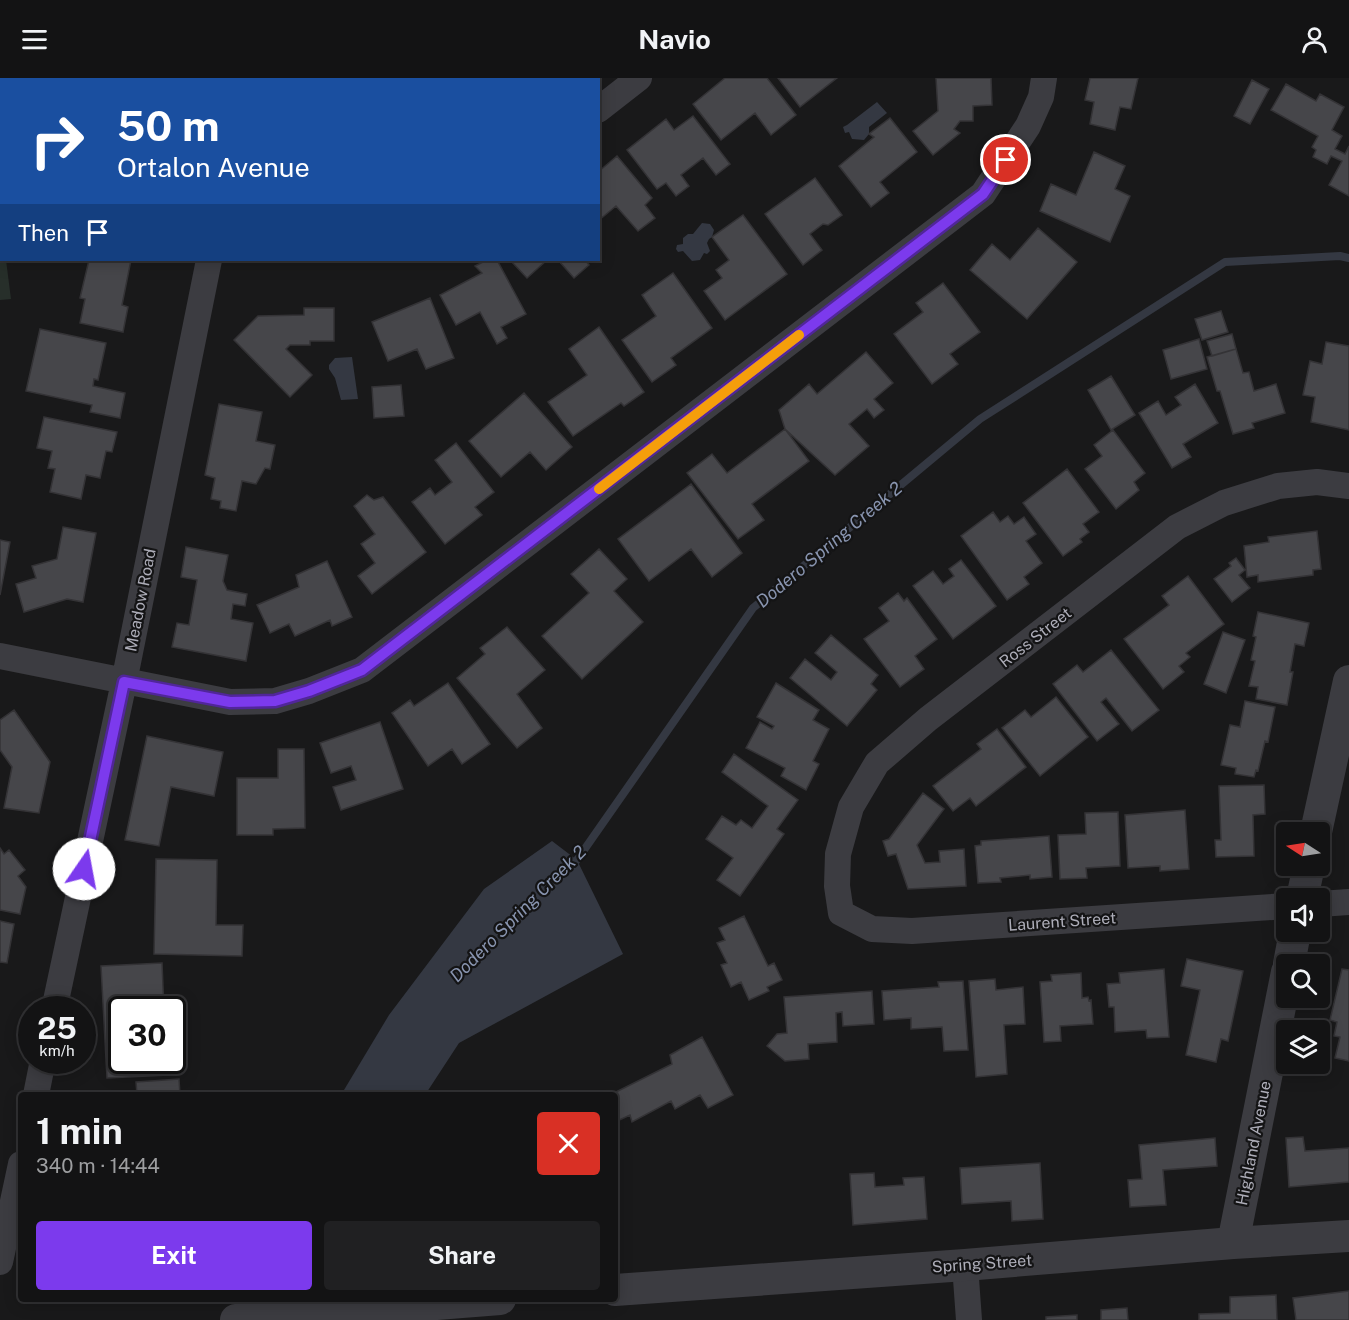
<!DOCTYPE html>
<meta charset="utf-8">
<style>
:root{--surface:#131314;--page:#202022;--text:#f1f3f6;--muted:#9d9ea0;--line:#323234;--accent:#7c3aed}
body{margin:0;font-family:"Public Sans",sans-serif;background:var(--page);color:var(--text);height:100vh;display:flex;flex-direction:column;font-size:22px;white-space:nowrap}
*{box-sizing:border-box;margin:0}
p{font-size:20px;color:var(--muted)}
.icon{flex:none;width:33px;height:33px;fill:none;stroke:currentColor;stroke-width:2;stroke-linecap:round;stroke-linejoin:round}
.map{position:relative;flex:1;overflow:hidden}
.details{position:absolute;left:18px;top:1014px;width:600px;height:210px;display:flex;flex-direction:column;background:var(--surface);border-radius:6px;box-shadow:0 3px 15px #0003,0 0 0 2px var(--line)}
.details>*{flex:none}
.hud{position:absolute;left:0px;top:0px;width:600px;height:183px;box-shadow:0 3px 15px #0003,0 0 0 2px var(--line);background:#1a4fa0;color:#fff;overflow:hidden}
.needle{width:39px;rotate:282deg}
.controls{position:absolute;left:1276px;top:744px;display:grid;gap:12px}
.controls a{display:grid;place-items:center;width:54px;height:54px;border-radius:6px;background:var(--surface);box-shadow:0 3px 15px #0003,0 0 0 2px var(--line);font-size:30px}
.speed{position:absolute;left:18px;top:918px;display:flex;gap:12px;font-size:30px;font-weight:700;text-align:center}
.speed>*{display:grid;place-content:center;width:78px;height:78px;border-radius:50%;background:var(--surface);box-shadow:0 3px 15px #0003,0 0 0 2px var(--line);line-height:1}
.speed small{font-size:15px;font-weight:400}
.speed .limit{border:3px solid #111;border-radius:9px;background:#fff;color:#111}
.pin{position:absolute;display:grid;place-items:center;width:51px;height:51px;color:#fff;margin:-26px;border:3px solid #fff;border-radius:50%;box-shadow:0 2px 6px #0007}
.me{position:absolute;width:66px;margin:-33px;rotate:12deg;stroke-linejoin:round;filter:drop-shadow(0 0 4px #0008)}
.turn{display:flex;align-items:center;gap:21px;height:126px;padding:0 18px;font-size:27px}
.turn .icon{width:78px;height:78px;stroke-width:2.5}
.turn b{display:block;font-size:42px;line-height:51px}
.then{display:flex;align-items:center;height:57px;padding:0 18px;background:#0003;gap:12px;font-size:22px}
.round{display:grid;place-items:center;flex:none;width:63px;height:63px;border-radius:6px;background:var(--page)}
.headline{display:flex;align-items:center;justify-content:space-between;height:102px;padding:0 18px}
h1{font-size:36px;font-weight:700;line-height:45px}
.cta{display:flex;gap:12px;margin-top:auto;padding:12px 18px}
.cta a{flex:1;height:69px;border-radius:6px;background:var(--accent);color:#fff;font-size:24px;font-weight:700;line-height:69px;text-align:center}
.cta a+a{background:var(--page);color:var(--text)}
header{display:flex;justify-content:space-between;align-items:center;height:78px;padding:0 18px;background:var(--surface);font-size:27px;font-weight:700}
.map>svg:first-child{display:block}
.green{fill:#272f2a}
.water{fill:#343842}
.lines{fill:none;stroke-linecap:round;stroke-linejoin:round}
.stream{stroke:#343842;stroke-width:8}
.building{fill:#46464a;stroke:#343336;stroke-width:1.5}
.minor{stroke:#3c3c41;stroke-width:26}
.tertiary{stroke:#3c3c41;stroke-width:32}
.route-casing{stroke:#51269a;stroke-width:15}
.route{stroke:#7c3aed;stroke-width:10}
.slow{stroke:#f59e0b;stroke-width:10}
.labels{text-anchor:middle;stroke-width:4.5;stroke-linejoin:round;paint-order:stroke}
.street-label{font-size:16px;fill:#adadb8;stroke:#141415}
.water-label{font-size:18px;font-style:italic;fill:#8894af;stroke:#141415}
</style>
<header><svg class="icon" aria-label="menu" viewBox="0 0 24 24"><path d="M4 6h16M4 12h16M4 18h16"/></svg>Navio<svg class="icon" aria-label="person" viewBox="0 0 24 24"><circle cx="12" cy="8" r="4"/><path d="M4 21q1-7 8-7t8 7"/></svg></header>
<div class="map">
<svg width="1349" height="1242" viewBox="0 0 1349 1242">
<rect width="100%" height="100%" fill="#19191a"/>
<path class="green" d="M0,60L2,61V182H6L11,221L0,222Z"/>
<path class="water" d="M877,24L887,35L869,49V56L864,62L852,61L849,54L845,55L843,49L847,47Z
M702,145L710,146L714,152L712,159L709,161L707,165L710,173L707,176L704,175L700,182L692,183L683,173L678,174L676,171L677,167L683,166V160L688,156H693Z
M352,279L358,321L341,322L335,300L329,291V287L335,280Z
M552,763L577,782L623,876L459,965L425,1017H341L389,937L484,811Z"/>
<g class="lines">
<path class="stream" d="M571,788L577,782L753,530L980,341L1225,184L1340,178L1349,180"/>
</g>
<path class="building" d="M483,0H574L572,2H481Z
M725,0H767L796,37L771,57L755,35L721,62L693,26Z
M778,0H837L800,29Z
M936,0H991L992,27L973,28V43H960L954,51L960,55L933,77L913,53L938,33Z
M1090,0H1138L1131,31L1120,29L1115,52L1090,46L1094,24L1085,22Z
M1252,2L1269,11L1250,46L1234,38Z
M1286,6L1316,23L1320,16L1344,29L1332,52L1342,58L1335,71L1345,76L1349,68V118L1329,107L1342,83L1331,78L1327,86L1313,79L1316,72L1312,69L1318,58L1271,32Z
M693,38L730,86L716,97L703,80L681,97L689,108L676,118L666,105L657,111L627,72L666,41L674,52Z
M890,40L917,74L880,104L889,115L871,129L839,88L874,59L869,56Z
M1094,74L1125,88L1115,111L1130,118L1110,164L1040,133L1051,106L1076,117Z
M617,78L652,120L645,127L655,140L638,153L616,128L598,143V94Z
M815,100L842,137L828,147L823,146L810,156L822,172L803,187L765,136Z
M743,137L787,196L725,242L704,213L722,200L716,192L729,182L712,159Z
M1038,150L1077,184L1027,241L970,192L992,166L1010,182Z
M89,182H131L122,227L128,229L123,254L80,245L85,221L80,220Z
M487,182H497L526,236L501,249L507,260L497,266L480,234L456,247L440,217L482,195L475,188Z
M510,182H547L527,200Z
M558,182H585L589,187L574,200Z
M673,195L712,250L671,280L676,287L652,304L622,262L656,238L642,217Z
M943,205L980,254L950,276L958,286L932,306L894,256L923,234L916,225Z
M430,220L454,280L426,291L417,271L388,283L372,244Z
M304,230H334V263H310V267H290L286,271L312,297L290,319L234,262L258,238L304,237Z
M1221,233L1228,254L1202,262L1195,241Z
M599,249L644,314L624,328L621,325L573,358L548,324L587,297L569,271Z
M40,251L106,265L98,302L94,301L93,308L125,315L120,340L90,334L92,327L26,313Z
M1232,256L1236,271L1212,278L1207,263Z
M1199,261L1207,291L1171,301L1163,272Z
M1326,264L1349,268V352L1311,344L1315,319L1303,317L1310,283L1322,286Z
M1236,271L1243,295L1249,294L1254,313L1276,306L1285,335L1252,345L1254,350L1233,356L1220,313H1217L1207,279Z
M866,274L893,305L874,321L884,332L874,340L867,331L849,346L869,368L835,397L785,351L779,332L809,306L817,316Z
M1111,298L1135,337L1111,352L1088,312Z
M1195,306L1218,345L1183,366L1191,379L1172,390L1139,335L1158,323L1166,337L1181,327L1175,319Z
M401,307L404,338L374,340L372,309Z
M524,315L572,369L546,392L530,374L501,399L469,363Z
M219,326L262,334L256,363L275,367L270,391L265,390L256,406L242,403L236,433L220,430L221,423L211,421L215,400L205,397Z
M44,339L117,354L112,374L106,373L100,400L86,397L81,421L50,414L55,391L48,390L52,373L37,370Z
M785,351L809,383L752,426L764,442L738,461L687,395L712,376L727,395Z
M1113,352L1145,395L1134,404L1139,412L1116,431L1085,391L1102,378L1094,367Z
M456,365L494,414L475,429L482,437L445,466L412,424L430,410L435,417L452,404L435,382Z
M1067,391L1099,434L1083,446L1089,454L1080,461L1082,464L1063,478L1023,425Z
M691,406L742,475L712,499L691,471L649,503L618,461Z
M367,417L374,422L383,419L426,474L372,516L358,498L375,485L361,466L375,456L354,428Z
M993,434L1000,444L1008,438L1014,446L1024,439L1036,456L1026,463L1042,485L1024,499L1029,506L1007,522L961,458Z
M63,449L96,455L83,524L67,521L24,534L16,506L36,500L32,488L57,481Z
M1317,453L1321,491L1313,492V497L1258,504V497L1247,499L1244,468L1269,464L1268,459Z
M0,462L10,464L0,517Z
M186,469L228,477L223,503L227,512L247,516L245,528L233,526L231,541L253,545L246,583L172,569L177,545L189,547L197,502L181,499Z
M599,471L627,501L614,513L643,544L582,601L542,558L589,515L571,496Z
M1236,480L1245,492L1239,497L1250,510L1232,524L1214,501L1231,488L1229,485Z
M961,482L996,528L953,561L913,508L933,493L943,506L954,498L949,491Z
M327,483L352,539L332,548L330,542L295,558L289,546L270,555L257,527L299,509L296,497Z
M1188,498L1224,546L1186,575L1190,579L1179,588L1184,594L1163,611L1124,561L1169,527L1162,518Z
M898,515L904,523L907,520L937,561L915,578L924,591L900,609L864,561L889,543L879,530Z
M1258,534L1309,545L1304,568L1295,566L1290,594H1293L1287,627L1256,621L1258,609L1249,608L1255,583L1251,582L1256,559L1253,558Z
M507,549L545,592L517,616L542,650L517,670L457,600L485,576L480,570Z
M1223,554L1245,562L1226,615L1204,606Z
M831,557L878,597L871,606L877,612L847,648L790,600L805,581L831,602L837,594L815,575Z
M1111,572L1159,632L1132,653L1106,620L1101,624L1119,646L1097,663L1053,606L1077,587L1083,594Z
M448,605L490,666L462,686L452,671L428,688L392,635L410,622L414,628Z
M776,605L819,632L813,642L829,651L813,683L819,686L806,712L781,698L785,690L746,670L760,644L772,651L774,648L757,639Z
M1056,619L1088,659L1040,698L1002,650L1025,632L1031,639Z
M1245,623L1275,629L1268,664L1265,663L1258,693L1256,692L1254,699L1235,696L1236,690L1221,687L1230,647L1240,649Z
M14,632L50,684L39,735L4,730L12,689L0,672V642Z
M380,644L403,711L341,732L333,709L356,702L351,688L331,695L320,665Z
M997,651L1026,689L976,728L970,720L953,733L933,708L981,671L977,666Z
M147,658L223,674L214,718L171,709L159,768L125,762Z
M278,671H304L305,750L273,751V757H237V700H278Z
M734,676L798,722L777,751L784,756L740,818L717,802L733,780L706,761L722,738L736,747L741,742L752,750L768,728L722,694Z
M1264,707L1265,736L1253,737L1254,778L1216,779L1215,762H1221L1219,708Z
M923,715L944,731L917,767L925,785L940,784L939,773L964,771L966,808L908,811L896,776L888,778L883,763L889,761Z
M1185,732L1189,791L1160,793V788L1128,790L1125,737Z
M1118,734L1120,788L1086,790L1087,800L1060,801L1058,757L1086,756L1085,735Z
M1049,758L1052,799L1030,801V797L1000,800L1001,804L978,805L975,768L981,767V763Z
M0,770L4,776L9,772L25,792L18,798L26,809L20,836L0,832Z
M156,781L217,782L216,847H243L242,878L154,876Z
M744,838L768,888L774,885L782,902L767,909L769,913L749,922L741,904L731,909L721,887L727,885L717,865L725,862L719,850Z
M0,843L14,846L7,885L0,884Z
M1187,881L1243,893L1228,963L1221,961L1216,984L1186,977L1200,912L1181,908Z
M162,885L164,932H122V982H167L168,997L107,1000L101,888Z
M1164,891L1169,959L1147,960L1146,952L1115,954L1114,929H1109L1107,906L1120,905L1119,895Z
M1342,891L1349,892V983L1335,980L1340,959L1334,958L1337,944L1330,942Z
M1081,895L1082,920L1088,919L1089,923L1091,922L1093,946L1060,948L1061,963L1044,964L1040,904L1052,903L1051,897Z
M995,901L996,912L1023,909L1025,946L1004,947L1007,996L976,999L969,903Z
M963,903L968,972L944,973L942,949L911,951V940L884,942L882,913L939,909L938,904Z
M872,913L874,946L843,948L842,934L836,935L837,964L808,966L809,981L785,983L767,968L777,956L787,955L784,919Z
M702,959L733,1017L708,1030L700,1017L675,1031L671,1023L632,1044L630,1037L615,1044V1017H610L672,986L670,977Z
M179,1001L180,1017H137L136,1004Z
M1303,1059L1305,1073L1349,1070V1104L1289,1109L1286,1060Z
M1215,1060L1217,1088L1163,1092L1166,1127L1130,1129L1128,1102L1142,1101L1139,1067Z
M1040,1085L1043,1141L1012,1143L1011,1123L962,1126L960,1090Z
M874,1095L875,1109L904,1107L903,1100L924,1099L927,1141L853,1147L850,1096Z
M1349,1213V1242H1296L1293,1220Z
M1276,1217L1277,1242H1199V1236L1230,1235V1219Z
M1127,1230L1128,1242H1101V1232Z
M1077,1237V1242H1046V1239Z"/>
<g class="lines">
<path class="minor" d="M245,2V0
M598,32L639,0
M0,578L230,624L275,623L309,613L362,592L983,116L1028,48L1041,19L1044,0
M1320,826L1349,824
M1287,828L912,853L872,851L841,835L837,808L838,776L851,729L877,685L928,641L1177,449L1224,425L1278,408L1317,404L1349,408
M54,932L124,604L209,182
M36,1017L43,982
M0,1184L21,1086
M965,1187L969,1242"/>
<path class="tertiary" d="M1316,754L1349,603
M1302,820L1309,788
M1289,886L1295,854
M1233,1165L1287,894
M615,1212L965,1187L1233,1165L1349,1158
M236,1242L500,1221"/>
</g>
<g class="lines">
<defs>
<path id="route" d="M84,791L124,604L230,624L275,623L309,613L362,592L983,116L1006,82"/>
</defs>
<use href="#route" class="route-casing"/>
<use href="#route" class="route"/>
<path class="slow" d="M599,411L799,257"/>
</g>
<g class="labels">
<g class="street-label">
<text transform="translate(140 522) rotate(-79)" y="6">Meadow Road</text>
<text transform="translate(1035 559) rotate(-38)" y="6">Ross Street</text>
<text transform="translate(1062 843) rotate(-4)" y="6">Laurent Street</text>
<text transform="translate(1253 1065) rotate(-79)" y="6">Highland Avenue</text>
<text transform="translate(982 1185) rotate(-4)" y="6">Spring Street</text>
</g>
<g class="water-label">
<text transform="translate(829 467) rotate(-40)" y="6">Dodero Spring Creek 2</text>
<text transform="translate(518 836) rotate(-45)" y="6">Dodero Spring Creek 2</text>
</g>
</g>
</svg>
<div class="controls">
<a><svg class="needle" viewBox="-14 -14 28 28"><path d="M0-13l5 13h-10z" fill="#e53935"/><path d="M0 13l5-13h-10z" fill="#9d9ea0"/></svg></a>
<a><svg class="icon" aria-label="sound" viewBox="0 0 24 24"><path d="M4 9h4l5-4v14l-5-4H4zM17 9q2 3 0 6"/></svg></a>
<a><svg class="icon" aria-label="search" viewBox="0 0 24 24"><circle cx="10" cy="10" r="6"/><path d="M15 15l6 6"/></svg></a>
<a><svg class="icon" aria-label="layers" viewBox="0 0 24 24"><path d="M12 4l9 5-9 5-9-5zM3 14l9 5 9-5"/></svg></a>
</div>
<div class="speed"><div>25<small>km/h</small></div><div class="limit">30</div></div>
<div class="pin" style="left:1006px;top:82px;background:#d93025"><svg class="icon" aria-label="arrive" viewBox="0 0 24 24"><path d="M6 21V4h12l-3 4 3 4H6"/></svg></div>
<svg class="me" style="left:84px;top:791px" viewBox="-20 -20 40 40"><circle r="19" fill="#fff"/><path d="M0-13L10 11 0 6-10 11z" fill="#7c3aed"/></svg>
<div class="hud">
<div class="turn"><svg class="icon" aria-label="right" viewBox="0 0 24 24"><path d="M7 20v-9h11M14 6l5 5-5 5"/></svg><div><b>50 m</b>Ortalon Avenue</div></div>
<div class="then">Then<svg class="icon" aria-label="arrive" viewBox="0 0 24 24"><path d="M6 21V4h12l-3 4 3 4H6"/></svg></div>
</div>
<section class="details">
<div class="headline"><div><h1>1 min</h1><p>340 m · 14:44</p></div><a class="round" style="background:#d93025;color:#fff"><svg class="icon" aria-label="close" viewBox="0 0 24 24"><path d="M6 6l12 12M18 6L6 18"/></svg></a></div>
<div class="cta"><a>Exit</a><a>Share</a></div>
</section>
</div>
